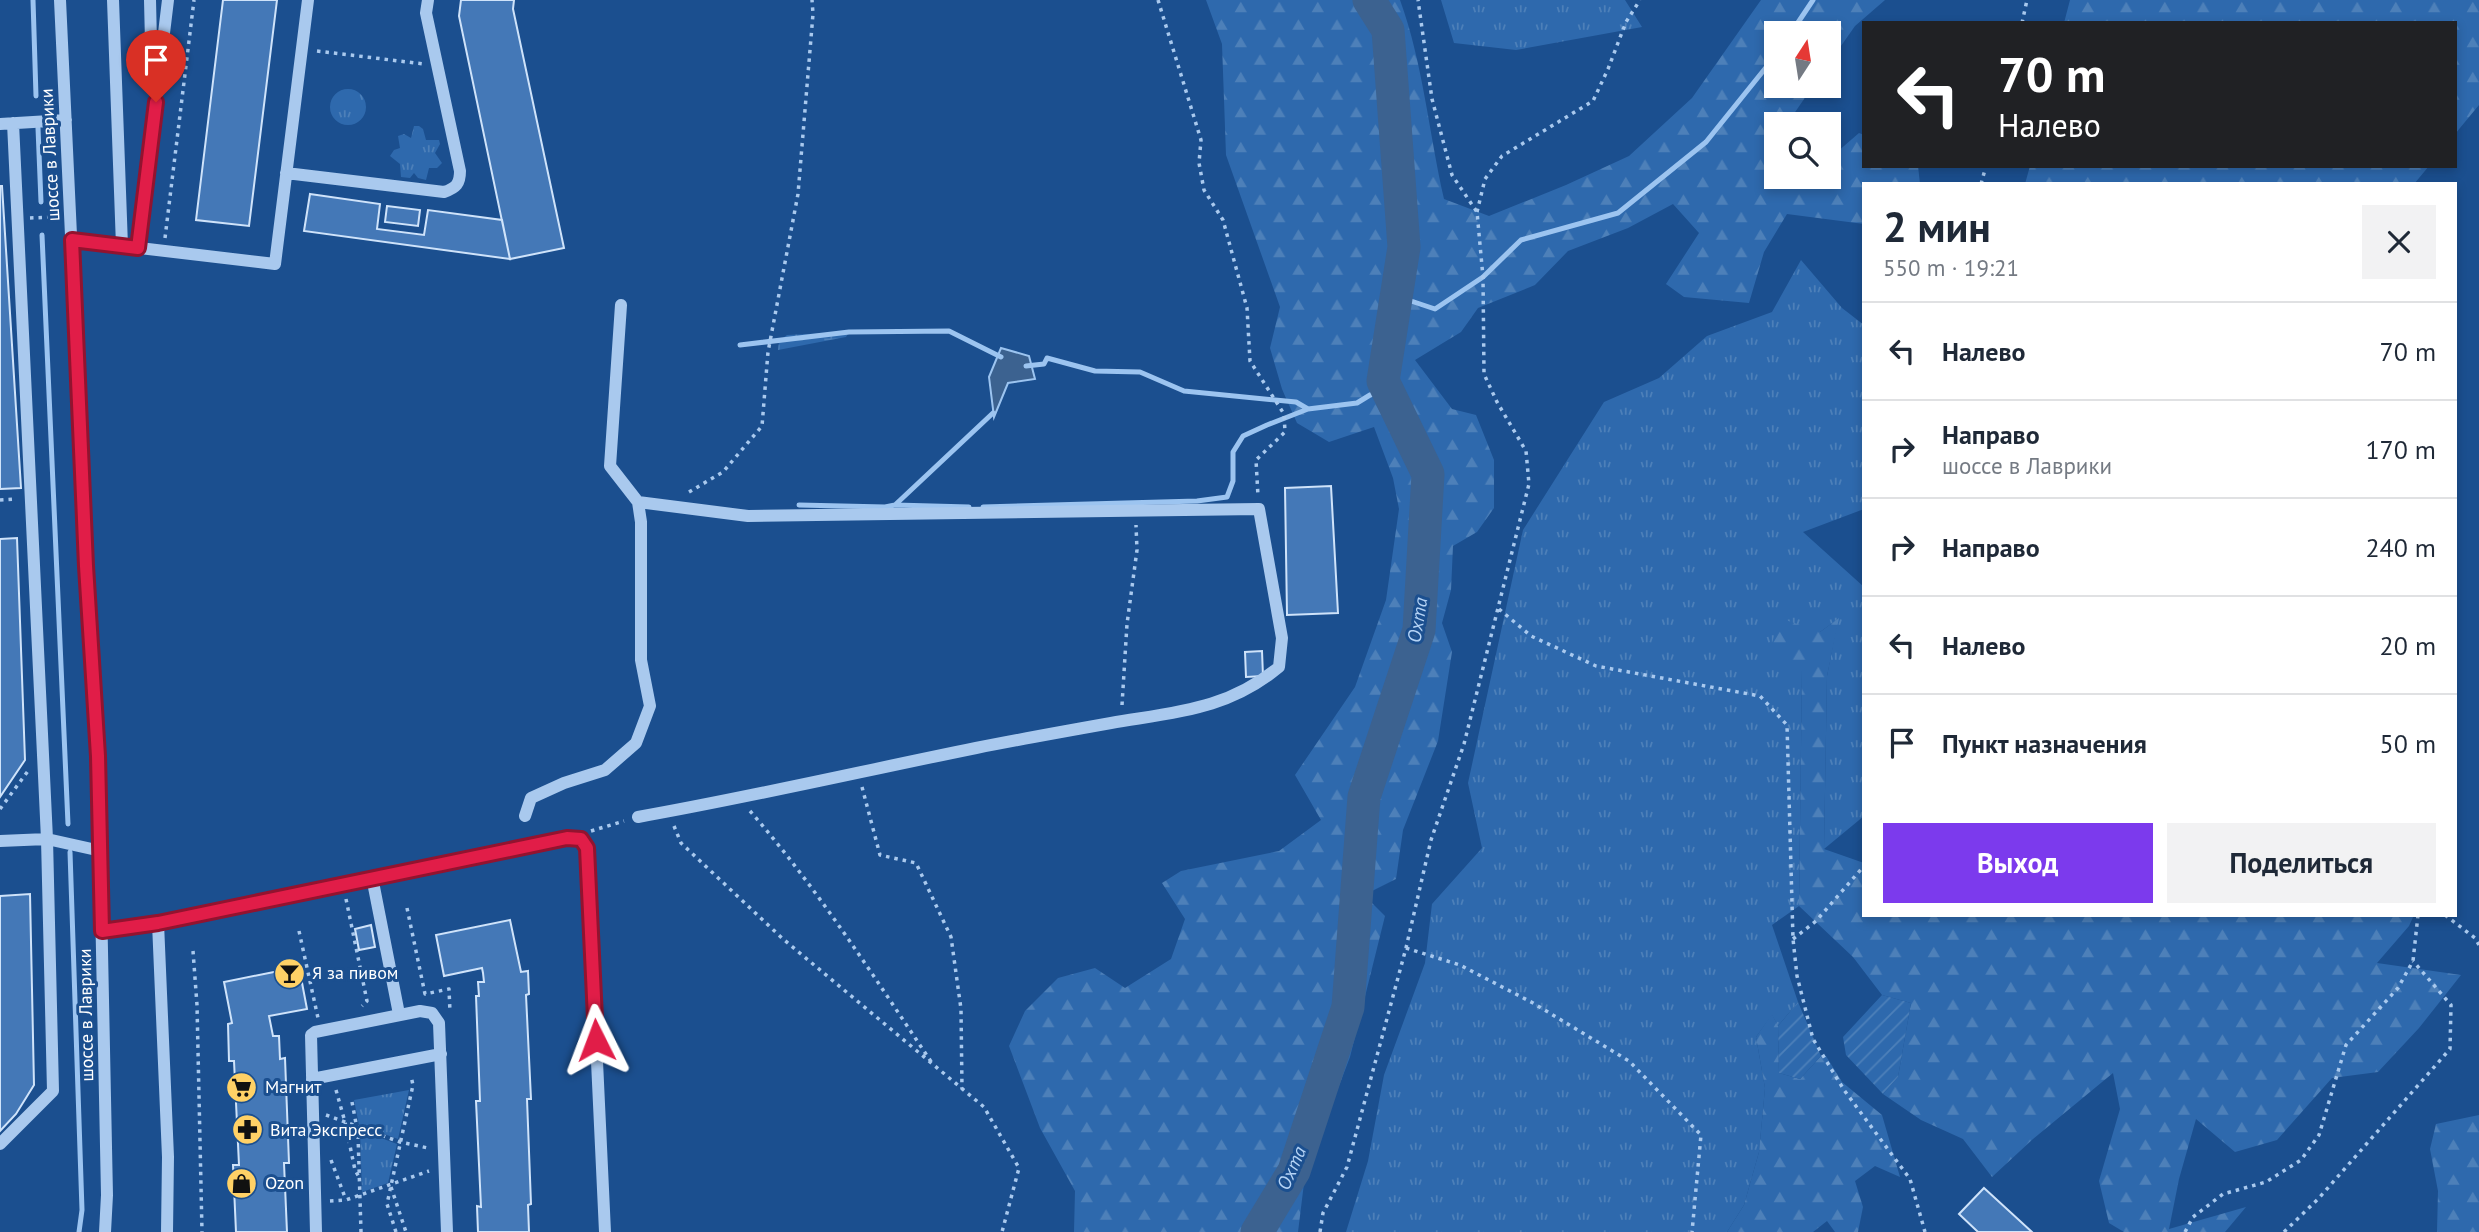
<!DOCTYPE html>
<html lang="ru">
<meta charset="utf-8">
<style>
:root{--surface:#fff;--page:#f2f2f3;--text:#1f2937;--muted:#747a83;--line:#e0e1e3;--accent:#7c3aed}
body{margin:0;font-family:"PT Sans",sans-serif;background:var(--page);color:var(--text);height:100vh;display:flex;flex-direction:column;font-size:26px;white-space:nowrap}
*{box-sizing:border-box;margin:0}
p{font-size:23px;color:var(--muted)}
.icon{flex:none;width:38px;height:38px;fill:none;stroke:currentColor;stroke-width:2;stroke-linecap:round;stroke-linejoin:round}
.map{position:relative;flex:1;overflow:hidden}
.details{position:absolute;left:1862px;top:182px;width:595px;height:735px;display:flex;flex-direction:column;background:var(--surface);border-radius:0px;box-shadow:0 4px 10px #0003}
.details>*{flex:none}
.banner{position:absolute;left:1862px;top:21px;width:595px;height:147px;border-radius:0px;box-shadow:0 4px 10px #0003;background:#202124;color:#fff;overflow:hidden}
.needle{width:46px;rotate:12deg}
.fabs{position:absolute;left:1764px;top:21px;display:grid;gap:14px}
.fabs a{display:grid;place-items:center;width:77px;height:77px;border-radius:0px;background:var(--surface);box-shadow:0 4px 10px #0003;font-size:35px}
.pin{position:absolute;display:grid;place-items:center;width:60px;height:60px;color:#fff;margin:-72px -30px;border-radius:50% 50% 50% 0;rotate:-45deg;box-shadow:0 0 7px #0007}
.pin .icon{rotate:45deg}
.me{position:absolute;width:77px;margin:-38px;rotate:357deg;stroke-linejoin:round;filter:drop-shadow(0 0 5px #0008)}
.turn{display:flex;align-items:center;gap:24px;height:147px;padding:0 21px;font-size:32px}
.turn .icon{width:91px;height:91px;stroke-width:2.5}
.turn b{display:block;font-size:49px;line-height:60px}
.round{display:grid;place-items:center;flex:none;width:74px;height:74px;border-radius:0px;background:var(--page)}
.head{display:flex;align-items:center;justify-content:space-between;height:119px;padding:0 21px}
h1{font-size:42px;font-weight:700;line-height:52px}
.action{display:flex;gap:14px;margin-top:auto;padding:14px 21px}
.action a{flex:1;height:80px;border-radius:0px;background:var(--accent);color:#fff;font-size:28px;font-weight:700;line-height:80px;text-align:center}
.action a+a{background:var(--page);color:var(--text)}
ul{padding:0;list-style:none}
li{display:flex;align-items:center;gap:21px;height:98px;padding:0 21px;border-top:2px solid var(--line)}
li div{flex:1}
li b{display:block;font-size:26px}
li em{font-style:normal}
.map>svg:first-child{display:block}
.grass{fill:url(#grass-tufts)}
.forest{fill:url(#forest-firs)}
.wetland{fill:url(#wetland-marsh)}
.garden{fill:url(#garden-furrows)}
.water{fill:#3c6290;stroke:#9cc4f0;stroke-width:2}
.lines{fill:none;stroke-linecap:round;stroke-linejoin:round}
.stream{stroke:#9cc4f0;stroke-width:5}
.river{stroke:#3c6290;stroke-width:33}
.building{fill:#4478b7;stroke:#cfe3fa;stroke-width:2}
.path{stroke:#a9c9ee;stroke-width:3.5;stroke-dasharray:3.5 5;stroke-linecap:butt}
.minor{stroke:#a9c9ee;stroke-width:12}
.route-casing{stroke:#92132f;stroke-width:18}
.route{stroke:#e11d48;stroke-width:12}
.labels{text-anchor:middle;stroke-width:6;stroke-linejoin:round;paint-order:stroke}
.street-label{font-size:18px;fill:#fff;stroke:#1b4f8f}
.poi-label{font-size:18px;fill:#fff;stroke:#1b4f8f;text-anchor:start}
.water-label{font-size:19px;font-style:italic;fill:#b5d3f5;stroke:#1b4f8f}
</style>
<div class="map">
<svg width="2479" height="1232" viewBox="0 0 2479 1232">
<defs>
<pattern id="grass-tufts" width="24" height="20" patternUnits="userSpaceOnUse" patternTransform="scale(1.75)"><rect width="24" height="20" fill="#2e69ad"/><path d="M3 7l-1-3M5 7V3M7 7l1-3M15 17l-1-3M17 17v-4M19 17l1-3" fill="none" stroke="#4d80b9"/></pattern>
<pattern id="forest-firs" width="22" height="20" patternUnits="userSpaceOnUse" patternTransform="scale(1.75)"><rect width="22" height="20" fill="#2e69ad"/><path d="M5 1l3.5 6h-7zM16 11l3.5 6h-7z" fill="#4d80b9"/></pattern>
<pattern id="wetland-marsh" width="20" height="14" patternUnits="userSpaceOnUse" patternTransform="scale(1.75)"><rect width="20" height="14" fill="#2e69ad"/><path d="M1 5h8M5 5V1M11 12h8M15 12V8" fill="none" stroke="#4d80b9"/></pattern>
<pattern id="garden-furrows" width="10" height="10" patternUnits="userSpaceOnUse" patternTransform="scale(1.75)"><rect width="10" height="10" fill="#2e69ad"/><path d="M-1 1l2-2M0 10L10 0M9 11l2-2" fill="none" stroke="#4d80b9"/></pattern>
</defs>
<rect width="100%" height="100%" fill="#1b4f8f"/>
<path class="grass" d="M1441,0H1625L1642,27L1516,50L1454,43Z
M330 107a18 18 0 1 1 36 0a18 18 0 1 1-36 0Z
M414,126H419L423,129L426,140H439L440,144L435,153L442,163L437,168H429L426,180L418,178L414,173L410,178L401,177L400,164L390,156L394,150L400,148L398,136L404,134L411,138Z
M1801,260L1842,308L1864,325V509L1803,532L1864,587V816L1824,849L1827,676L1838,619L1820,632L1802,669L1799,906L1772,925L1798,1002L1778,1026L1772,1015L1756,1037L1765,1088L1759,1152L1744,1205L1727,1232H1346L1368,1161L1384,1075L1425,963L1432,904L1482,848L1468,783L1523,530L1604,402L1659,378L1707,336L1772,312Z
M409,1090L398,1139L359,1125L354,1100Z
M360,1130L397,1144L388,1183L362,1192Z"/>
<path class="forest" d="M1206,0H1400C1423,63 1429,133 1444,199L1489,216L1566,185L1629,156L1692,98L1761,0H1885L1855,26L1829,63V33H1776V86H1813L1791,118L1790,124H1776V177H1829V159L1859,133L1864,135V166H1918L1920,184H1864V224L1787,214L1764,252L1749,303L1684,297L1666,284L1699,233L1673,204L1628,228L1568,251L1535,285L1478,308L1461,332L1415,360L1452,409L1476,415L1494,460V508L1477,532L1453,546L1451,590L1442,623L1452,652L1438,741L1403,830L1396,879L1364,895L1385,916L1350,1057L1305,1175L1298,1232H1074L1075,1191L1040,1128L1009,1046L1025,1011L1058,978L1095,968L1125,988L1171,959L1185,919L1162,883L1181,871L1279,851L1321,820L1295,775L1355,687L1386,600L1399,509L1393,478L1374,427L1329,442L1297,423L1282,389L1270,348L1280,307L1226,155L1222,44Z
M2070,0H2479V105L2455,134V23H2064Z
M2030,166H2429L2414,184H2025Z
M1780,618L1820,632L1839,618L1827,676L1824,849L1864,863V915H2414L2409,926L2377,963L2461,975L2419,1028L2378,1072L2332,1078L2277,1140L2235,1152L2196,1119L2179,1179L2169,1229L2246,1207L2225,1232H2124L2109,1223L2099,1181L2120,1109L2113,1073L2033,1139L1992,1177L1963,1139L1921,1120L1883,1094L1898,1077L1911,1003L1882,995L1853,957L1799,906L1802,670L1771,646Z
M1772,1014L1778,1026L1779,1073L1800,1079L1821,1056H1826L1842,1082L1882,1115L1900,1177L1875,1166L1855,1181L1863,1207L1858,1232H1835L1827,1221L1813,1232H1727L1744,1205L1759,1152L1765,1088L1756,1037Z
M2479,1115V1232H2437L2438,1191L2430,1149L2436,1124Z"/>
<path class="wetland" d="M849,332L846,337L778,350L779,341L787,335Z"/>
<path class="garden" d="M1882,995L1911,1003L1898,1077L1883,1094L1846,1055L1843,1037Z
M1798,1002L1821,1056L1800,1079L1779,1073L1778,1026Z"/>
<path class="water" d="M1001,348L1029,356L1035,379L1008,383L994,417L989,377Z"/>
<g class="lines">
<path class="stream" d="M33,0L36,96
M1791,33L1813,0
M38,128L41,202
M42,235L68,824
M1400,274L1405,299L1435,309L1483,277L1521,240L1618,213L1706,142L1776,55
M740,345L849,332L949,331L1001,357
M1026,366L1044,364L1047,358L1095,371L1140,372L1184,391L1296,402L1308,409
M799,505L885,507L895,505L993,413
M895,505L969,507
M983,507L1197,501L1227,497L1233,481V452L1243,436L1267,425L1308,409L1357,403L1370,395L1388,390
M70,852L82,1210L79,1232"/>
<path class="river" d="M1257,1232L1294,1171L1348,1007L1364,797L1419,630L1428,474L1383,381L1404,247L1388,30L1369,0"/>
</g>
<path class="building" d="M223,0H277L249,226L196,220Z
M461,0H514L513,9L564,248L510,259L459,16Z
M0,186H2L21,488L0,489Z
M310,194L380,204L377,229L424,235L428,210L502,220L510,259L304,231Z
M387,206L420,210L418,226L385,222Z
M1331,486L1338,613L1287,615L1285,488Z
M17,538L25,760L0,797V539Z
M1262,651L1263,676L1246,677L1245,652Z
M30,894L34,1085L16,1114L0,1131V896Z
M510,920L521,972L528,971L529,994L526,995L531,1099H527L531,1204L528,1205L529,1232H478L477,1206L481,1207L476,1101H480L476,996H479L478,982H484L483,973L482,968L444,976L436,935Z
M371,925L375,947L359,950L355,929Z
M299,967L307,1009L269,1016L273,1036H279L280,1059L285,1058L289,1163H284L287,1232H236L233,1165H239L234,1061H229L228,1024L232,1023L224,982Z
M1984,1188L2032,1232H1978L1959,1214Z"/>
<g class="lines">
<path class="path" d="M1158,0L1201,140L1199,163L1204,190L1223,220L1247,308L1250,361L1284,414L1285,432L1256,460L1258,496
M2022,23L2027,0
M317,51L424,64
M1981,184L1986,166
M1477,212L1485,179L1502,156L1593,101L1608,69L1626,22L1640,0
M30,218L54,217
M165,238L194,0
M689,492L723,472L762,426L768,352L798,194L813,14L812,0
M0,500L15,499
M1499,609L1531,636L1596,666L1760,696L1787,725L1793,939L1797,976L1813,1039L1844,1090L1910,1179L1925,1232
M1122,705L1127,624L1137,550L1136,525
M862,787L880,855L916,863L951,937L961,1009L962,1089
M0,809L28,771
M750,811C818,889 874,977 932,1063
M674,826L681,843L783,939L984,1107L1019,1168L1002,1232
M591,831L624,821
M346,899L367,1001L362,1006
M407,908L425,994L449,989L450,1012
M2445,915L2475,938L2479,945
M299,931L318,1018
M1793,939L1816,921L1864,866
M1406,948L1460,965L1533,1003L1629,1061L1701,1135L1692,1232
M193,951L197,1005L202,1232
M336,1090L345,1122L355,1170L359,1177
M352,1102L358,1134L361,1232
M326,1115L400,1142L428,1148
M331,1160L346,1200
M391,1187L406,1232
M330,1201L346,1200L429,1171
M396,1232L387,1204L413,1085L411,1076
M1320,1232L1323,1213L1347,1167L1406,948L1431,840L1464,744L1529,484L1526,451L1497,402L1484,374L1483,277L1477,212L1452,175L1432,99L1418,0
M2185,1232L2193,1217L2223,1194L2266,1182L2301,1160L2319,1135L2346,1045L2398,988L2413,961L2418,915
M2284,1232L2319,1198L2450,1049L2451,1005L2413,961"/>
<path class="minor" d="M60,0L89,620L98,756L107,1195L105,1232
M113,0L122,246
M150,0L151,42L156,66
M0,124L66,120
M286,173L444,192C456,188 460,184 460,171L426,13L428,0
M72,240L275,264L308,0
M138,248L168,0
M621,305L610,466L638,502L748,516L1259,509L1282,638L1279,667C1227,710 1175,712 1111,723C1066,731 1021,739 976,748C863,771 751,797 638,817
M525,816L531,798L564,783L605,770L636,743L650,706L641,660V522L638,502
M0,841L47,839L101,851
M372,877L399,1014
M158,923L168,1157L167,1232
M102,931L158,923L567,838L581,839L587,848L605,1232
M312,1079L441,1054
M0,1144L53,1091L47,839L13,123
M316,1232L311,1035L315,1032L420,1011L432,1013L439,1023L447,1232"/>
</g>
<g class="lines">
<defs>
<path id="route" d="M156,102L138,248L72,240L86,566L98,756L102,931L158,923L567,838L581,839L587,848L596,1040"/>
</defs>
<use href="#route" class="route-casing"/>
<use href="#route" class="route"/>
</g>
<defs>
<symbol id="bar-disc" viewBox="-11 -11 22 22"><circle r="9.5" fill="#ffd166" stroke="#1b4f8f"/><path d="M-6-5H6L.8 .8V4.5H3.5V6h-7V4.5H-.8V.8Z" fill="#111"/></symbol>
<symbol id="supermarket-disc" viewBox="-11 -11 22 22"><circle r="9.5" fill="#ffd166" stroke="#1b4f8f"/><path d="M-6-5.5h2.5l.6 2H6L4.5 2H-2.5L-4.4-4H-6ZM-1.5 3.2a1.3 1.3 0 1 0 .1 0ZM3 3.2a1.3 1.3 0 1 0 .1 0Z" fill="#111"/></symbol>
<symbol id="pharmacy-disc" viewBox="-11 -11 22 22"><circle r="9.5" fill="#ffd166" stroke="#1b4f8f"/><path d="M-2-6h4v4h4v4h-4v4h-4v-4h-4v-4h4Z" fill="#111"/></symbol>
<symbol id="shop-disc" viewBox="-11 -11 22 22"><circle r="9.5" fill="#ffd166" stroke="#1b4f8f"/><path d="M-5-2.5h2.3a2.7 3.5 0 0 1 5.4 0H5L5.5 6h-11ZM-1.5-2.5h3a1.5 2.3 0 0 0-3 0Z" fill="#111"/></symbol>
</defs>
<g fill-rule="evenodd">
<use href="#bar-disc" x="272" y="956" width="35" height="35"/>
<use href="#supermarket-disc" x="224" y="1070" width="35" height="35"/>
<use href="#pharmacy-disc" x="230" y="1112" width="35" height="35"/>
<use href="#shop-disc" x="224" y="1166" width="35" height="35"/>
</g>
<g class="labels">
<g class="street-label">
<text transform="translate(50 155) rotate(-93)" y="6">шоссе в Лаврики</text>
<text transform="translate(86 1015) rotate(-91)" y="6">шоссе в Лаврики</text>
</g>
<g class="poi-label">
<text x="312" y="979">Я за пивом</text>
<text x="265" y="1093">Магнит</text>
<text x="270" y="1136">Вита Экспресс</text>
<text x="265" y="1189">Ozon</text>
</g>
<g class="water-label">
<text transform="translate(1417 620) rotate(-81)" y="7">Охта</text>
<text transform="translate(1291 1168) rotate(-66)" y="7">Охта</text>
</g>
</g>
</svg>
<div class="fabs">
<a><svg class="needle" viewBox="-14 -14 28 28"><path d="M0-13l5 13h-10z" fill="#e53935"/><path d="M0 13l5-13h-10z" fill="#747a83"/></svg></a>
<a><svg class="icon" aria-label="search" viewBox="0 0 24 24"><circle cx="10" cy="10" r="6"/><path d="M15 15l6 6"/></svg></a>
</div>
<div class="pin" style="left:156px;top:102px;background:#d93025"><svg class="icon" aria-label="arrive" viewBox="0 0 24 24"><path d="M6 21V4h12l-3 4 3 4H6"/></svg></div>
<svg class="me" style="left:596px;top:1040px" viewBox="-20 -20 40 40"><path d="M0-17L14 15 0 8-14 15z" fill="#e11d48" stroke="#fff" stroke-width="4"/></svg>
<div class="banner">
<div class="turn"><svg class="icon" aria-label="left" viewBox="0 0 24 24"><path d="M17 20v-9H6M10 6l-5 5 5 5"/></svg><div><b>70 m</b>Налево</div></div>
</div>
<section class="details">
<div class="head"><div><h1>2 мин</h1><p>550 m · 19:21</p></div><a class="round"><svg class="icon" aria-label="close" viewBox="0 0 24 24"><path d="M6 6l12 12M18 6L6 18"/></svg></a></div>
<ul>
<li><svg class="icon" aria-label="left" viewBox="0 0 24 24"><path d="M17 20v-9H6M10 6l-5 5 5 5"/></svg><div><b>Налево</b></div><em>70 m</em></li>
<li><svg class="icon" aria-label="right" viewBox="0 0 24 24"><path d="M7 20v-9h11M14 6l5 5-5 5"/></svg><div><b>Направо</b><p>шоссе в Лаврики</p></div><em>170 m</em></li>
<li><svg class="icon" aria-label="right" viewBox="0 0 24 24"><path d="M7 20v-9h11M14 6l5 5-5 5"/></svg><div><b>Направо</b></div><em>240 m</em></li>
<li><svg class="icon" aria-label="left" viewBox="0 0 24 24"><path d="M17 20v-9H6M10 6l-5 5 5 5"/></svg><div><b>Налево</b></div><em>20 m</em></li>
<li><svg class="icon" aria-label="arrive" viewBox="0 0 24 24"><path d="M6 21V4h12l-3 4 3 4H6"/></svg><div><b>Пункт назначения</b></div><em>50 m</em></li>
</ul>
<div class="action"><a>Выход</a><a>Поделиться</a></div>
</section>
</div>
